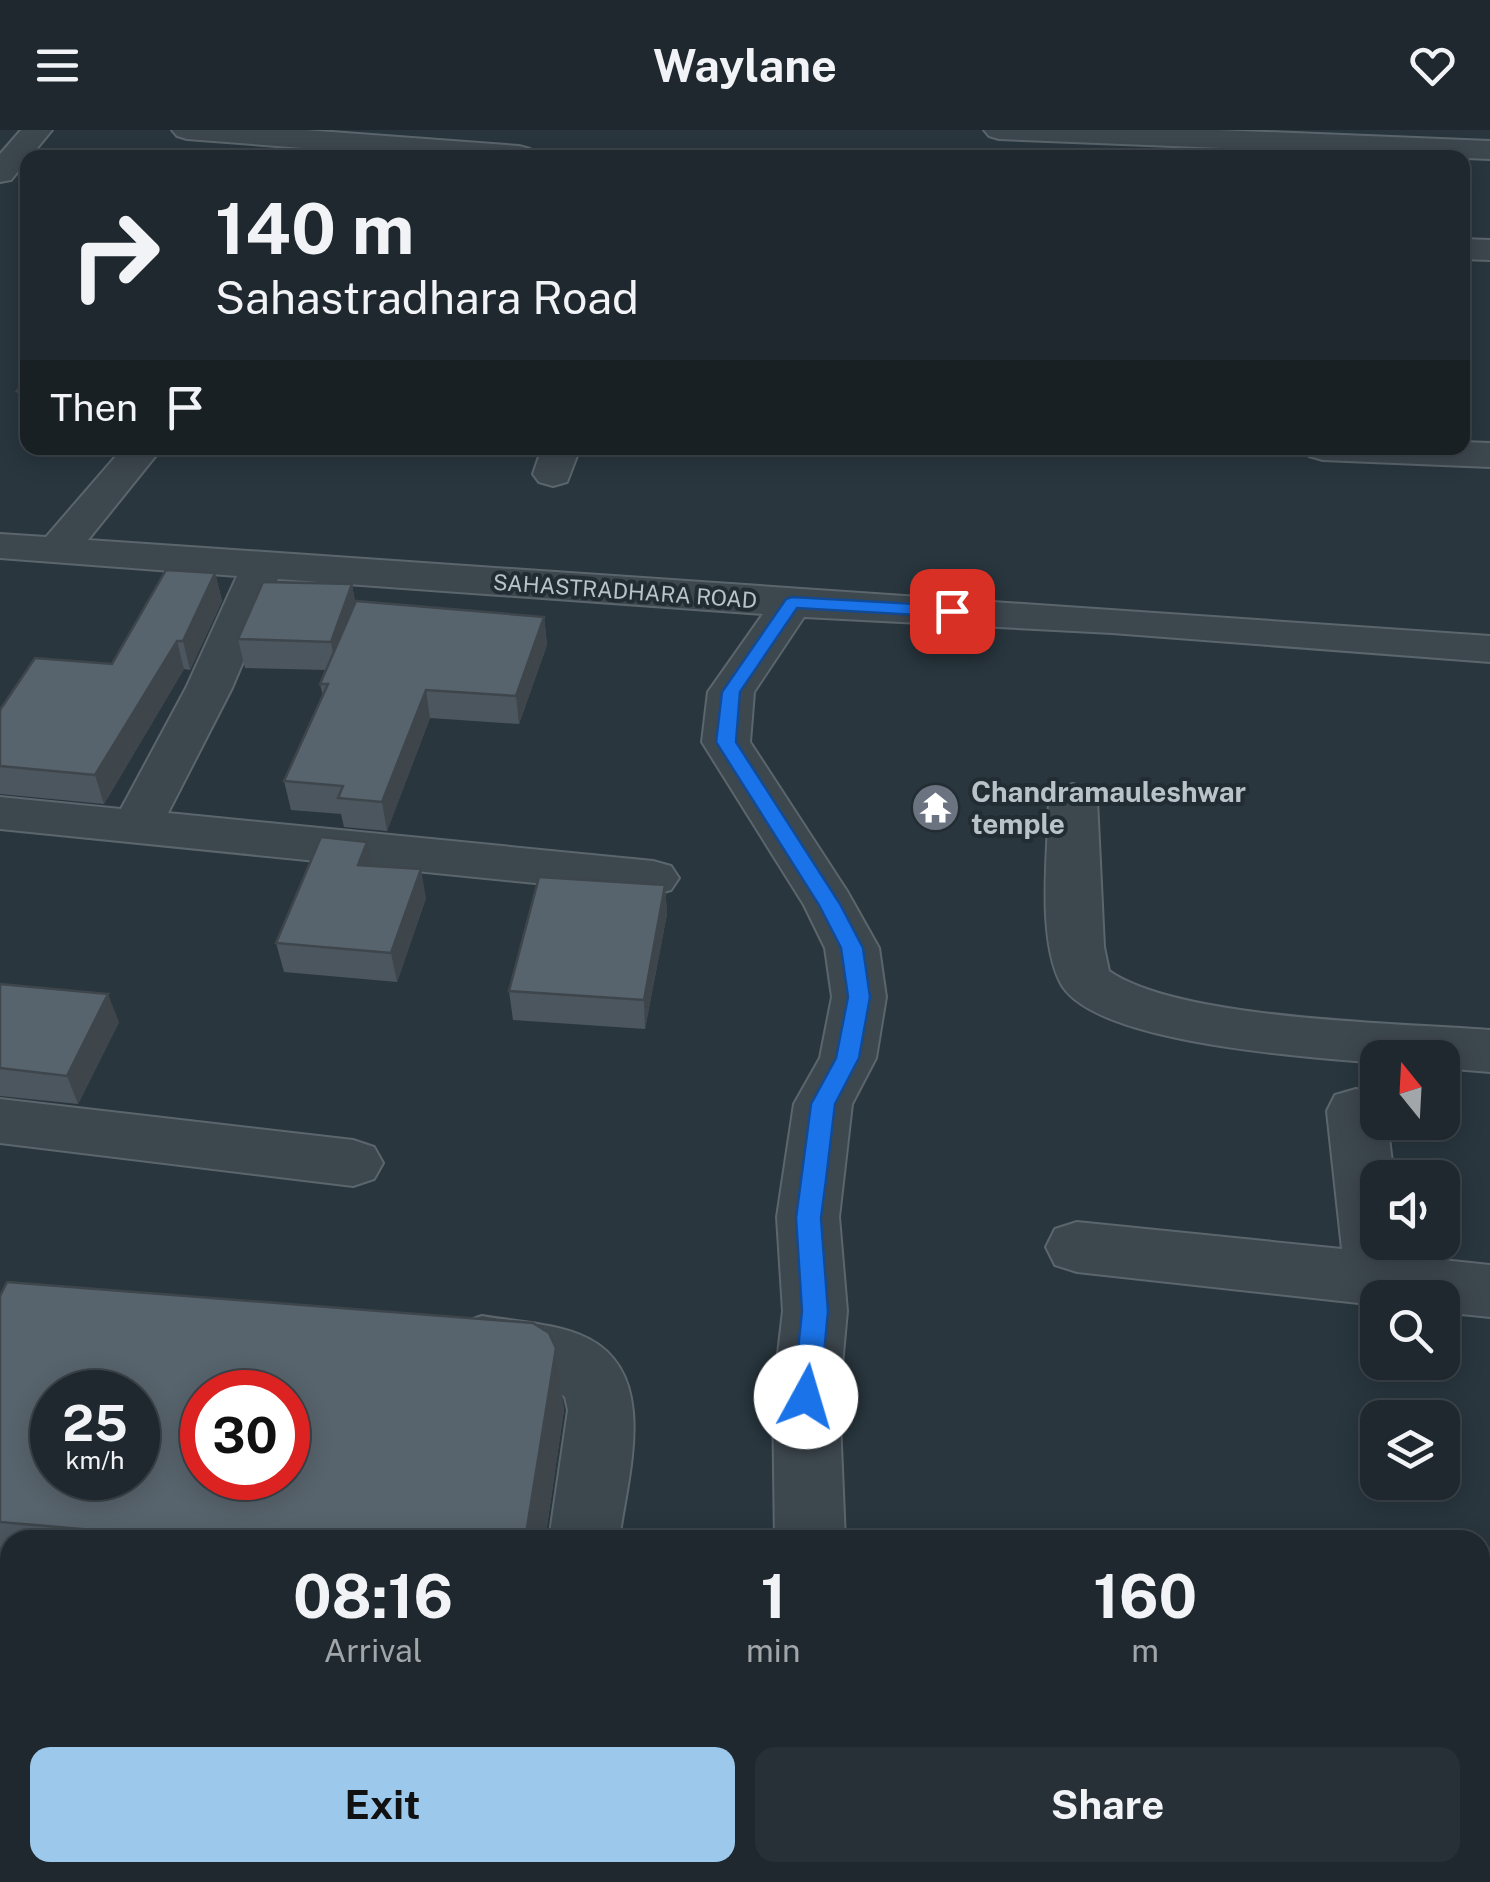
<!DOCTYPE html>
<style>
:root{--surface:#1f282e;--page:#273036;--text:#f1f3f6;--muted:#a1a6aa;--line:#3c444a;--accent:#9cc8eb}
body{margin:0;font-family:"Public Sans",sans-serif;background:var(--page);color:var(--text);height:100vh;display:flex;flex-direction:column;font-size:38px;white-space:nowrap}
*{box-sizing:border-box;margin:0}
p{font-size:32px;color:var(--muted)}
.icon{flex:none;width:55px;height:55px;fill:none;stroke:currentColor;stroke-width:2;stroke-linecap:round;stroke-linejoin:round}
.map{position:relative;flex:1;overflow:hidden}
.panel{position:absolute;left:0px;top:1400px;width:1490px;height:352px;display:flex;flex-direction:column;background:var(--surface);border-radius:30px 30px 0 0;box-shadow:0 5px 25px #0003,0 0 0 2px var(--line)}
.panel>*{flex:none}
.guide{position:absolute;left:20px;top:20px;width:1450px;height:305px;border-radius:20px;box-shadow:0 5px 25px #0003,0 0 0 2px var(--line);background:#1f282e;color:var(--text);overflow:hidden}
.needle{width:65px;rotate:342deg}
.buttons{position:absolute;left:1360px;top:910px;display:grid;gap:20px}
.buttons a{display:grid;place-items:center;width:100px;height:100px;border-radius:20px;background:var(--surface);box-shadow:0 5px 25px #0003,0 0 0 2px var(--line);font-size:50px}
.speed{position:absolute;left:30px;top:1240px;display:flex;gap:20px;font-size:50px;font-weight:700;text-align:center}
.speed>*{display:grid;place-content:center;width:130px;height:130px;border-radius:50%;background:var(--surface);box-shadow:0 5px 25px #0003,0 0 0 2px var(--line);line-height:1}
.speed small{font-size:25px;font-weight:400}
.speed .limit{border:15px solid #d22;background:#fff;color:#111}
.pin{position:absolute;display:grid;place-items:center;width:85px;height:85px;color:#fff;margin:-42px;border-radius:20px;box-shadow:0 5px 15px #0006}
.me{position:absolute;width:110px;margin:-55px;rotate:6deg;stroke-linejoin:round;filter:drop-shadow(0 0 8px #0008)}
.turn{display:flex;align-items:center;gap:35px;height:210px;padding:0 30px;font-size:45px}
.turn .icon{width:130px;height:130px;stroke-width:2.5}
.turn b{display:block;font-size:70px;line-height:85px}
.then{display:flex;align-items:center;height:95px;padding:0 30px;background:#0003;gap:20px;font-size:38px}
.eta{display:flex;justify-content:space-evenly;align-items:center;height:170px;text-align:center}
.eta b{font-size:60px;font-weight:700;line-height:70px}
.button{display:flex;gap:20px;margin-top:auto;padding:20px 30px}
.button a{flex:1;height:115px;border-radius:20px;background:var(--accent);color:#111;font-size:40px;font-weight:700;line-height:115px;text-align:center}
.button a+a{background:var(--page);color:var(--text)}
header{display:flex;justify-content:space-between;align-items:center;height:130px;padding:0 30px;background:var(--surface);font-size:45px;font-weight:700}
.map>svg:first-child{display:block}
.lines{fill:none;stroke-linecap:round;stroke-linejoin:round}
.minor-casing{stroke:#5b656c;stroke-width:4}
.minor{fill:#3d474e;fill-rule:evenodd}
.wall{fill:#4c565e}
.shaded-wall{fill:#3e464c}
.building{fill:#58646d;stroke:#3e464c;stroke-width:2.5;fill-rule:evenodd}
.route{fill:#1a73e8;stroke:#114b97;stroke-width:2.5}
.labels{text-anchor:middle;stroke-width:8;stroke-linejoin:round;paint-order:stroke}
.far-street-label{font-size:22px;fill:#bac2c9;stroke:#222c33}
.poi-label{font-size:28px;font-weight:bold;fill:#bac2c9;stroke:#222c33;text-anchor:start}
</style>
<header><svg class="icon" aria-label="menu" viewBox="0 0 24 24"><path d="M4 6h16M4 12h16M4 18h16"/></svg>Waylane<svg class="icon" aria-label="heart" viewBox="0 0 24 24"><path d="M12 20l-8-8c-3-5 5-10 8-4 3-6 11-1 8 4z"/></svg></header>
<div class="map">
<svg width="1490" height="1752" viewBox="0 0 1490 1752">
<rect width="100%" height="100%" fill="#29363e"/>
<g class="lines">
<defs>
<path id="minor" d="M21,0H52L11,50L0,52V24Z
M172,0H305L519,16L530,19L534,25L433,28L187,9L177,6Z
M984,0H1218L1490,11V29L999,9L989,6Z
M1462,109L1490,110V130L1462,129Z
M1462,312L1490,313V337L1323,330L1309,326L1304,318H1462Z
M123,318H162L88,410L1490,506V532L1112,503L804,487L754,562L750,612L847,761L879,818L886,867L876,928L852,974L839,1087L847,1181L839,1267L845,1410H775L773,1267L783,1181L777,1087L794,974L820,928L832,867L825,818L804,775L702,612L708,562L763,484L278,449L232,558L168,683L653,731L671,736L679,748L671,760L653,765L0,699V667L121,679L186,558L237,446L0,428V404L46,407Z
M542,318H580L567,352L553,356L539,352L533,344Z
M1073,654L1090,659L1097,670L1104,817L1109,841C1179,890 1398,893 1490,900V942L1442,938V928H1378V933C1311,927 1090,914 1060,852C1037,805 1048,722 1049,670L1056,659Z
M1356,959L1377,965L1378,992H1387L1394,1048H1378V1112H1403L1405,1126L1490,1135V1187L1442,1182V1168H1378L1377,1175L1077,1142L1055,1135L1046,1117L1055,1099L1077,1092L1342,1119L1327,981L1335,965Z
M0,969L353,1010L374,1017L383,1033L374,1049L353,1056L0,1013Z
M482,1186C515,1192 558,1193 589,1209C660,1246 627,1347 619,1410H549L568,1280L565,1267L549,1253L459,1232L450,1213L459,1194Z
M1480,1427L1490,1428V1496L1480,1495Z
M0,1452L10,1454V1524L0,1522Z
M858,1742H938L941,1752H861Z"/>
</defs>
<use href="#minor" class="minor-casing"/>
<use href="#minor" class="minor"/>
</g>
<path class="wall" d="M28,246V288H25L17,261Z
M215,443L222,471L190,540L184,539L104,674L0,664V580L112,534Z
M352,454L355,473L544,487L547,515L519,594L430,588L387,701L344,697L341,684L291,680L284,651L323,566L320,554L326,540L245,538L238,509Z
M372,736L426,768L397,852L284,842L276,813Z
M665,755L667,784L645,899L513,890L509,861Z
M0,854L119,892L78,974L0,966Z
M0,1166L556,1218L564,1280L545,1410H10V1449L0,1448Z"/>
<path class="shaded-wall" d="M215,443L222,471L190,540L183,511Z
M352,454L357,482L336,540L331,512Z
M544,487L547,515L519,594L516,566Z
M177,511L184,539L104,674L95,645Z
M426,560L430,588L387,701L382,672Z
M367,712L373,740L358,735Z
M421,739L426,768L397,852L391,823Z
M665,755L667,784L645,899L644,870Z
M108,864L119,892L78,974L67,946Z
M556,1218L564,1280L545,1410H525Z"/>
<path class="building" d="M28,246V262L17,261Z
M166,440L215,443L183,511H177L95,645L0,636V580L35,528L112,534Z
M263,452L352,454L331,512L238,509Z
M356,471L544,487L516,566L426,560L382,672L338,668L343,656L284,651L328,554H320Z
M321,707L367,712L358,735L421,739L391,823L276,813Z
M539,747L665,755L644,870L509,861Z
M0,854L108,864L67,946L0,938Z
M7,1152L533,1193L549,1203L556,1218L525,1410H210L0,1392V1166ZM52,1262H138V1348H52ZM202,1262H288V1348H202Z"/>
<path class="route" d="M792,467L952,476L961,481L952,487L797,478L740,562L736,612L840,774L863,818L870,867L859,928L835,974L826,1050L821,1088L828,1181L820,1267L816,1275L806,1279L797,1275L793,1267L802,1181L796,1088L811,974L836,928L848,867L841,818L819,775L716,612L722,562L786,469Z"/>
<defs>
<symbol id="temple-disc" viewBox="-11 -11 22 22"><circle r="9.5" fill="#6b7280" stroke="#222c33"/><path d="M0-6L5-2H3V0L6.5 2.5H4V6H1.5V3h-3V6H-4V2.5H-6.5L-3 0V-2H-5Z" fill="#fff"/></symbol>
</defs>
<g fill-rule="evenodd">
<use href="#temple-disc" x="908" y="650" width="55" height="55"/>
</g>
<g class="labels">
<g class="far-street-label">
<text transform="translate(625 461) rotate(4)" y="8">SAHASTRADHARA ROAD</text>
</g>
<g class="poi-label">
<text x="971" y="672">Chandramauleshwar<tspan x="971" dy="32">temple</tspan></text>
</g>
</g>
</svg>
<div class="buttons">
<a><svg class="needle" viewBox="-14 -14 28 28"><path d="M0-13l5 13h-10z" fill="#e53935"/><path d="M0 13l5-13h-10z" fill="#a1a6aa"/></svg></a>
<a><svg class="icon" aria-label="sound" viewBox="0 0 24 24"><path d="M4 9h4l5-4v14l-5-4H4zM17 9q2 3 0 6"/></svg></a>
<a><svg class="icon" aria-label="search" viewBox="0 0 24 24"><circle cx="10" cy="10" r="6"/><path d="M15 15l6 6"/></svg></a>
<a><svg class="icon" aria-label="layers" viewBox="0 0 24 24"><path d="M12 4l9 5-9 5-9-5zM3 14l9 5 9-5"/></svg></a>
</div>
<div class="speed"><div>25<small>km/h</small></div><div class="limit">30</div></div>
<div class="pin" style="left:952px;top:481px;background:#d93025"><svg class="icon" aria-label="arrive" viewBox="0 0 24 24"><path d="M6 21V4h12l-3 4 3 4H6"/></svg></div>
<svg class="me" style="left:806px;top:1267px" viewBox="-20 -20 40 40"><circle r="19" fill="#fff"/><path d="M0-13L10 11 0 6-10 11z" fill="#1a73e8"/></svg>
<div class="guide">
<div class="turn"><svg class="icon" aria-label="right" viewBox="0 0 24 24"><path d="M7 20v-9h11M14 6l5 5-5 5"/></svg><div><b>140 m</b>Sahastradhara Road</div></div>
<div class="then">Then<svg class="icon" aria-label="arrive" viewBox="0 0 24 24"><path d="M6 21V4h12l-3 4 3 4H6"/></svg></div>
</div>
<section class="panel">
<div class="eta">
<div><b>08:16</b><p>Arrival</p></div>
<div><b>1</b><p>min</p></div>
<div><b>160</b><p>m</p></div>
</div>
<div class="button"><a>Exit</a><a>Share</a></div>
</section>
</div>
